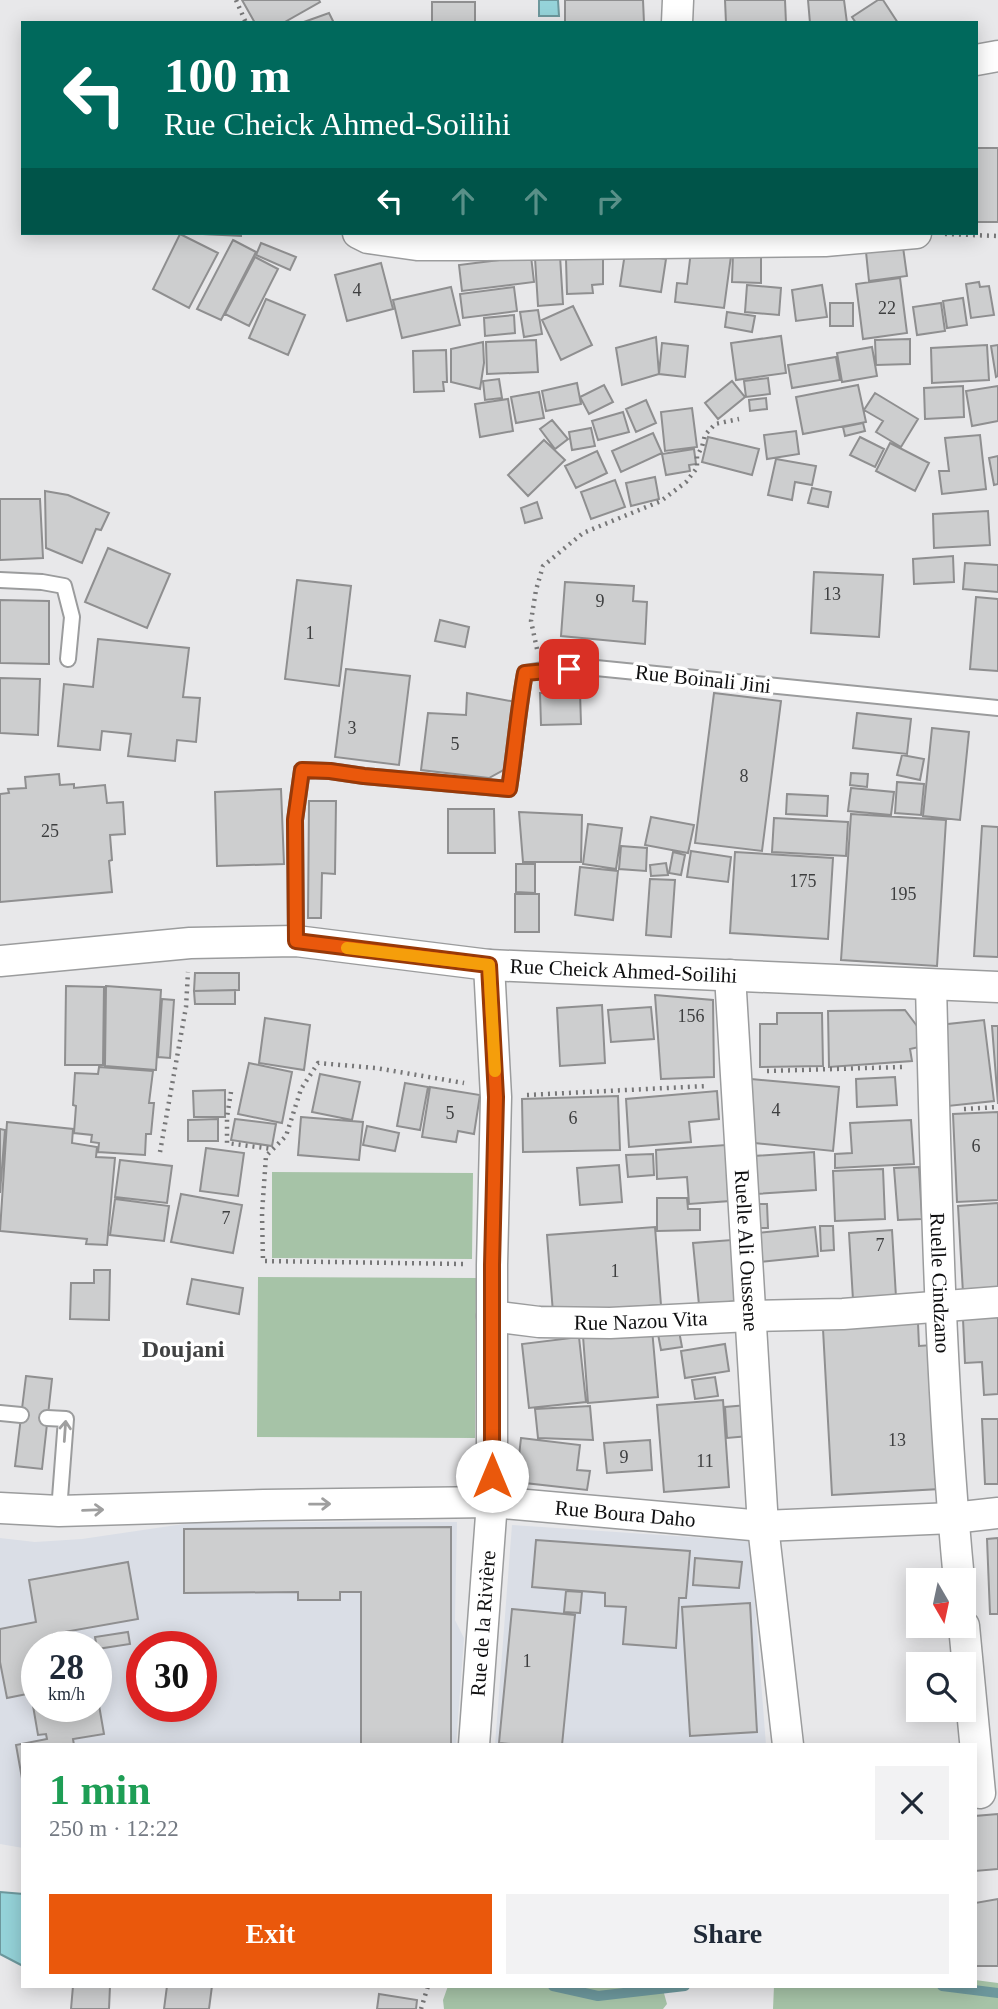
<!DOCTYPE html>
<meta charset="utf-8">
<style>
:root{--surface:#fff;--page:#f2f2f3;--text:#1f2937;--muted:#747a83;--accent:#ea580c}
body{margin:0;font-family:"Times New Roman",serif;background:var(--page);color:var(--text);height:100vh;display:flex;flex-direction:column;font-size:26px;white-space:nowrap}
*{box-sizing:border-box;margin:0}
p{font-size:23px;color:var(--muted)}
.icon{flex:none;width:38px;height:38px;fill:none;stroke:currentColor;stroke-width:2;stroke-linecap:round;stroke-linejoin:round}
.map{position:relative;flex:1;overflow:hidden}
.drawer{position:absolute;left:21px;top:1743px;width:956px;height:245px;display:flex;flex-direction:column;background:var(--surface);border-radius:0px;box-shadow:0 4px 18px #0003}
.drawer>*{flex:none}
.banner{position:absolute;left:21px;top:21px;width:957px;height:214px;border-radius:0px;box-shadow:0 4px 18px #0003;background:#00695c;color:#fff;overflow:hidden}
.needle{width:46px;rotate:171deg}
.tools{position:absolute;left:906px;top:1568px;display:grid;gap:14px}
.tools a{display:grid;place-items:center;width:70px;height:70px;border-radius:0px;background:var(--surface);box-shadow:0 4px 18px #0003;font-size:35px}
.speed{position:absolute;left:21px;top:1631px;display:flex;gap:14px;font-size:35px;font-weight:700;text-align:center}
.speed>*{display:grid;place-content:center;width:91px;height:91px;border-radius:50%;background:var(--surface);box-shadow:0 4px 18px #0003;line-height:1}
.speed small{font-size:18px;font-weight:400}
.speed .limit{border:10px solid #d22;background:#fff;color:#111}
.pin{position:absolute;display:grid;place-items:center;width:60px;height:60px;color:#fff;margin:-30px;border-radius:14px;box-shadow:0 4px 10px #0006}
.me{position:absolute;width:77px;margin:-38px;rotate:0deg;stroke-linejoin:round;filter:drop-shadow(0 0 5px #0008)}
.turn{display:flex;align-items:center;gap:24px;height:147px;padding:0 28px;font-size:32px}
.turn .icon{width:91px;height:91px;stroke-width:2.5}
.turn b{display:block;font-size:49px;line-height:60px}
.lanes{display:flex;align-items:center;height:66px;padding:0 28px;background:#0003;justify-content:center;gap:35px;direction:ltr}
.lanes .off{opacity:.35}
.round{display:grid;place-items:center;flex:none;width:74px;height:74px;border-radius:0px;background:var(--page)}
.overview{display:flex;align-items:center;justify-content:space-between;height:119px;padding:0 28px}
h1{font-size:42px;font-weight:600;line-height:52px;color:#1e9e55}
.action{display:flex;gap:14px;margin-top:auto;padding:14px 28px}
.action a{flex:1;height:80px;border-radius:0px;background:var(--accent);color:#fff;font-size:28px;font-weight:600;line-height:80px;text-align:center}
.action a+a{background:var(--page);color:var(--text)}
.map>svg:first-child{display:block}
.built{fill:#dadee6;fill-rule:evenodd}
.green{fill:#a6c3a7}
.water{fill:#95d3d9;stroke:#6d989d;stroke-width:2}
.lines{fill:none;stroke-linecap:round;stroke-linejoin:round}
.stream{stroke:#6d989d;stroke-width:10}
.building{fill:#cdcecf;stroke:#8f8f90;stroke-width:2}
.service-casing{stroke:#9b9c9d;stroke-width:18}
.minor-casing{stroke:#9b9c9d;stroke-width:33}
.path{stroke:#777778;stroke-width:4.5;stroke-dasharray:2 5;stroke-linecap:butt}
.service{stroke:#fff;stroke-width:14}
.minor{stroke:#fff;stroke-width:30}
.oneway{stroke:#9f9f9f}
.route-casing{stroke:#983908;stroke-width:18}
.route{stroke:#ea580c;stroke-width:12}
.slow{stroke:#f59e0b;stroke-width:12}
.labels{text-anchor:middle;stroke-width:7;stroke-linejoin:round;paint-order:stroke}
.number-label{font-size:18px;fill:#3e3f40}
.street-label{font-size:21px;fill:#0f0f10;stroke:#fff}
.quarter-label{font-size:24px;font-weight:bold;fill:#414243;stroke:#fff}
</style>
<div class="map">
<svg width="998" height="2009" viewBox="0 0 998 2009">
<rect width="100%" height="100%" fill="#e8e8ea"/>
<path class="built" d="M197,1522H457L455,1620L464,1638L456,1745H23V1848L0,1844V1538L35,1542L82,1539ZM37,1647H96V1706H37ZM142,1647H201V1706H142Z
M512,1525L750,1541L766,1745H495Z"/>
<path class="green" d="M272,1172L473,1173L472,1259L272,1258Z
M258,1277L476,1278L475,1438L257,1437Z
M975,1980L998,1983V2009H773L774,1986H975Z
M448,1986H662L667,2004L663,2009H444L443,2000Z"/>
<path class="water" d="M539,0H558L559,16H539Z
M0,1892L23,1894V1966L0,1954Z"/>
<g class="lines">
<path class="stream" d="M553,1986L598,1996L685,1986
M942,1986L998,1993"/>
</g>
<path class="building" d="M242,0H319L320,2L283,23H255Z
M565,0H643L644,23H565Z
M725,0H785L786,23H726Z
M808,0H844L847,23H810Z
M878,0H883L898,23H856L852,17Z
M432,2H475V23H432Z
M329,13L334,23H301Z
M976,148H998V222H976Z
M183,233H241V236Z
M180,234L218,253L189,308L153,289Z
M233,240L256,252L221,320L197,309Z
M261,243L296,257L290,270L256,255Z
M903,247L907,276L869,281L866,252Z
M691,251L731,256L724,308L675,302L677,283L687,284Z
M625,253L666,259L661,292L620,286Z
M733,254H761V283L732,282Z
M531,256L534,282L462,291L459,265Z
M560,256L563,304L538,306L535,258Z
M255,257L278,269L249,326L225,314Z
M603,258V284L592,285L593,293L567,294L566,259Z
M381,263L393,309L347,321L335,275Z
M900,278L907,333L863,339L856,284Z
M979,282L980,287L989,286L994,315L971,318L966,284Z
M747,285L781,288L779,315L745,312Z
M822,285L827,317L796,321L792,290Z
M451,287L460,325L402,338L393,300Z
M514,287L517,311L463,318L460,294Z
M963,298L967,325L947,328L943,301Z
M266,299L305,315L288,355L249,338Z
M830,303H853V326H830Z
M941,303L945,331L917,335L913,307Z
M573,306L592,345L561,360L542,320Z
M538,310L542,334L524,337L520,312Z
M727,312L755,316L752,332L725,327Z
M514,315L515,333L485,336L484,318Z
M781,336L786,373L736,380L731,343Z
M656,337L659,374L622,385L616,348Z
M910,339V364L876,365L875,340Z
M536,340L538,372L487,374L486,342Z
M483,342L484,363L480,389L451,382V349Z
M662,343L688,346L685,377L659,374Z
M987,345L989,380L932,383L931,348Z
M998,345V376L996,377L991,346Z
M872,347L877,376L842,382L837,353Z
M446,350L447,382H443L444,391L414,392L413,351Z
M836,357L840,380L792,388L788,365Z
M768,378L770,394L746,397L744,381Z
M499,379L502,398L485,400L483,381Z
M732,381L745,397L718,419L705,403Z
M577,383L581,404L546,411L542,391Z
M604,385L613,402L589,414L580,397Z
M858,385L866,422L803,434L796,397Z
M963,386L964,417L925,419L924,388Z
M998,386V421L972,426L966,391Z
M539,392L544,418L516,423L511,397Z
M875,393L918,419L901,447L876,432L883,421L864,410Z
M766,398L767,409L750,411L749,400Z
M508,399L513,431L480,437L475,404Z
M646,400L656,423L636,432L626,409Z
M692,408L697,447L665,451L661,412Z
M623,412L629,432L598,440L592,421Z
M552,420L568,439L555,449L540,429Z
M863,423L865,431L845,436L843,427Z
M591,428L595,446L572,450L569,432Z
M796,431L799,454L767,459L764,435Z
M653,433L662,453L621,472L612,451Z
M980,435L986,489L942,494L939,471H949L945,438Z
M708,437L759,449L752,475L702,462Z
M860,437L884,449L875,467L850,455Z
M544,440L565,460L528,496L508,475Z
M890,443L929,463L915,491L876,471Z
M694,449L696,464L689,465L690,471L666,475L662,454Z
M597,451L607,473L576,488L565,466Z
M998,456V484L994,485L989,458Z
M776,459L816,466L812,485L795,482L792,500L768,495Z
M655,477L659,499L631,506L626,483Z
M615,480L625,507L591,519L581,492Z
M812,488L831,492L828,507L808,503Z
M45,491L68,495L109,513L101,530L96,529L82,563L46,548Z
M0,499H40L43,558L0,560Z
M537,502L542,518L525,523L521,508Z
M988,511L990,545L934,548L933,514Z
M108,548L170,574L147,628L85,602Z
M953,556L954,582L914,584L913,559Z
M965,563L998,565V592L963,589Z
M814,572L883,575L879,637L811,633Z
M297,580L351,586L339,686L285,679Z
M565,582L634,586L633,601L647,602L645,644L561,636Z
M976,597L998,599V671L970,669Z
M0,600L49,601V664L0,663Z
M440,620L469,627L465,647L435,641Z
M98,639L189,648L183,697L200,698L196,742L177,740L175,761L128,756L131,734L102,731L100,750L58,746L64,684L93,687Z
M346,669L410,676L399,765L335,757Z
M0,678L40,679L38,735L0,733Z
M580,692L581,724L541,725L540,693Z
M467,693L516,702L507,768L489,778L421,770L428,713L466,715Z
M714,693L781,701L762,851L695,843Z
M857,713L911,719L907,754L853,748Z
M932,728L969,732L960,820L923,816Z
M902,755L924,759L920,780L897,775Z
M851,773L868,774L867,787L850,785Z
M59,774L60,785L74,784V788L105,785L107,803L123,802L125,834L110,835L112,860L109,861L112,892L0,902V794L9,793L8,789L26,788L25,777Z
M897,782L924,784L921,815L895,813Z
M851,788L894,792L891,815L848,811Z
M281,789L284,864L217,866L215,792Z
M787,794L828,796L827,816L786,814Z
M309,801H336L335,874L322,873L321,918H308Z
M448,809H494L495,853H448Z
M519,812L582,815L581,862H523Z
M851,814L946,820L937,966L841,960Z
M651,817L694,825L688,853L645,845Z
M774,818L848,822L846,856L772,852Z
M588,824L622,828L616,869L583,864Z
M982,826L998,827V957L974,956Z
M621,846L647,848L646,871L619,869Z
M691,851L731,857L728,882L687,877Z
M673,852L685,855L681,875L669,873Z
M735,852L833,858L828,939L730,933Z
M666,863L668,875L651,876L650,865Z
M516,864H535V893L516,892Z
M580,867L618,871L613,920L575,915Z
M650,879L675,880L671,937L646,935Z
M515,894H539V932H515Z
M195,973H239V990L194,991Z
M66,986L104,987L103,1065H65Z
M106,986L161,990L156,1070L105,1066Z
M235,990V1004H195L194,991Z
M655,995L713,1000L714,1077L661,1079Z
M162,999L174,1000L170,1058L158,1057Z
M602,1005L605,1063L560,1066L557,1008Z
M651,1007L654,1039L611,1042L608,1010Z
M905,1010L917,1026L919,1047L910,1049L912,1061L829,1067L828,1011Z
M777,1013H822L823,1066L760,1067V1024H777Z
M265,1018L310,1025L304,1070L259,1063Z
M984,1020L994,1101L948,1106L939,1025Z
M992,1026H998V1104Z
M249,1063L292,1072L282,1123L238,1114Z
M99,1067L153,1071L149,1103H154L151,1134H146L145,1155L98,1152L99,1143L91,1142L92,1135L74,1133L76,1106L73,1105L75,1073L98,1074Z
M320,1074L360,1082L352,1120L312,1112Z
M895,1077L897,1105L857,1107L856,1079Z
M751,1079L839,1087L833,1151L745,1142Z
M405,1083L428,1087L420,1130L397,1126Z
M430,1087L480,1095L474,1134L458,1131L456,1142L422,1137Z
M225,1090V1117H194L193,1091Z
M717,1091L719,1119L689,1122L691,1142L629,1147L626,1099Z
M618,1096L620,1150L523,1152L522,1099Z
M998,1112V1200L957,1202L953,1114Z
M301,1117L363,1122L359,1160L298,1155Z
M218,1119V1141H188V1120Z
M235,1119L276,1124L272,1146L231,1140Z
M911,1120L914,1164L835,1168V1154L852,1153L850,1123Z
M7,1122L73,1129L72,1143L97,1147L96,1157L115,1158L107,1245L86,1244L87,1239L0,1231Z
M367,1126L399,1133L395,1151L363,1145Z
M0,1129L5,1130L0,1193Z
M726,1145L730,1201L689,1204L687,1177L657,1179L656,1150Z
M206,1148L244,1153L238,1196L200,1191Z
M814,1152L816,1190L756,1194L754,1156Z
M653,1154L654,1175L628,1177L626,1155Z
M120,1160L172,1166L167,1203L115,1197Z
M619,1165L622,1202L580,1205L577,1168Z
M919,1167L922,1219L898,1220L894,1168Z
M883,1169L885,1219L835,1221L833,1171Z
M181,1194L242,1205L233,1253L171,1242Z
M657,1198H687L688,1209H700V1230L657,1231Z
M115,1199L169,1206L164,1241L110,1235Z
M998,1203V1291L963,1293L958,1206Z
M753,1204H767L768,1228H754Z
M820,1226H833L834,1250L821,1251Z
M655,1227L661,1305L553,1313L547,1235Z
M815,1227L818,1256L760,1262L757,1233Z
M892,1230L896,1297L853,1300L849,1233Z
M732,1240L738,1301L699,1305L693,1243Z
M94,1270H110L109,1320L70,1319L71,1283H94Z
M192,1279L243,1288L239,1314L187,1304Z
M998,1317V1394L984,1395L982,1362L965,1363L963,1319Z
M918,1323L919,1346L932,1345L940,1489L832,1495L823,1329Z
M652,1329L658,1397L588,1403L583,1336Z
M679,1331L682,1347L661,1350L658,1334Z
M579,1337L586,1402L529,1408L522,1344Z
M725,1344L729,1371L685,1378L681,1351Z
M26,1376L52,1379L42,1469L15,1466Z
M715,1377L718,1396L695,1399L692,1380Z
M723,1400L729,1487L664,1492L657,1405Z
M747,1405L749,1436L727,1438L725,1407Z
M590,1406L593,1440L538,1438L535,1409Z
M982,1419H998V1484H985Z
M521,1438L580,1445L577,1470L590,1471L587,1490L516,1482Z
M650,1440L652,1470L607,1473L604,1443Z
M451,1527V1744H361V1592H340V1600H298V1592L184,1593V1529Z
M998,1538V1614H990L987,1539Z
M536,1540L690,1551L686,1598H679L676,1648L623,1644L626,1607L605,1606V1593L532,1587Z
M695,1558L742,1562L739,1588L693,1585Z
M128,1562L138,1619L53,1634L56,1647H37V1692L7,1698L0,1662V1629L36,1622L29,1580Z
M566,1591L582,1592L580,1613L564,1612Z
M750,1603L757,1732L690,1736L682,1607Z
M512,1609L575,1615L562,1745H520L499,1743Z
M128,1632L130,1644L97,1649L95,1637Z
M96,1688L104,1734L73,1739L74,1745H23V1784L16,1745L47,1739L46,1734L38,1735L32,1700L37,1699V1706H96Z
M998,1814V1869L975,1871V1816Z
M998,1899V1966H975V1903Z
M73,1986H110L109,2009H71Z
M167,1986H212L209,2009H164Z
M379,1994L417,2000L416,2009H377Z"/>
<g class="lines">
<defs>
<path id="service" d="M0,580L42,582L64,586L72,617L68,659
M296,941L295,820L302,770L330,771L364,776L509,789C515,750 518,711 525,673L542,670L596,668L998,708
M0,1413L21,1415
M47,1418L66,1419L59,1511"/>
<g id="minor">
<path d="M677,23L678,0"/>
<path d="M976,60L998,56"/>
<path d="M358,233L368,238L417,245H484L825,241L916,233"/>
<path id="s1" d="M0,961L190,943L296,941L489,965L998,987"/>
<path id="s2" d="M730,975L763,1526L788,1745"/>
<path id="s3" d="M931,985C936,1184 940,1382 959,1580"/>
<path id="s4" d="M492,1316L539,1322L610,1323L750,1316L843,1314L998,1302"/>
<path id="s5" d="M0,1508L59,1511L264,1505L492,1502L763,1526L953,1518L998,1513"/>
<path d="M964,1626L980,1793"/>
<path id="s6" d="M474,1745L492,1502V1265L496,1097L489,965"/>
</g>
</defs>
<use href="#service" class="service-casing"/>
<use href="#minor" class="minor-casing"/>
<path class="path" d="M236,0L246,23
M945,234L998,236
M537,649L531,621L536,590L543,566L583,533L661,501L686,482L697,468V456L702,447L705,435L715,424L739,419
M767,1071L902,1067
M231,1092L227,1117V1143L272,1149
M527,1095L707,1086
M964,1109L998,1107
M160,1152L186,1007L188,972
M463,1264L263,1261L262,1213L266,1156L286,1136L301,1089L318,1063L376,1068L464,1083
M421,2009L428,1986"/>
<use href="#service" class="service"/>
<use href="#minor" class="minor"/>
</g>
<defs><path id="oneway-shaft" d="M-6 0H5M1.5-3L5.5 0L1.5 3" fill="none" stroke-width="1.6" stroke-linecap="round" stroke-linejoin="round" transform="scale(1.75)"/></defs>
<g class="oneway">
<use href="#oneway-shaft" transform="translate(65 1431) rotate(-86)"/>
<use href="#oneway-shaft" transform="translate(320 1504) rotate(-1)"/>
<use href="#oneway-shaft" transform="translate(93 1510) rotate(-2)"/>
</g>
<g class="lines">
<defs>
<path id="route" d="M492,1476V1265L496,1097L489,965L296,941L295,820L302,770L330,771L364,776L509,789C515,750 518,711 525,673L569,669"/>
</defs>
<use href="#route" class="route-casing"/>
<use href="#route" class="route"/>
<path class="slow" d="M347,948L489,965L495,1071"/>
</g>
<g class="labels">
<g class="number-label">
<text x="357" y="296">4</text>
<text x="887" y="314">22</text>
<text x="832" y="600">13</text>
<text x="600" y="607">9</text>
<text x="310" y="639">1</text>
<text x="352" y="734">3</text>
<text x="455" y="750">5</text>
<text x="744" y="782">8</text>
<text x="50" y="837">25</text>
<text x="803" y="887">175</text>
<text x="903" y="900">195</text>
<text x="691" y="1022">156</text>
<text x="776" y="1116">4</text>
<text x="450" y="1119">5</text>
<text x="573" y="1124">6</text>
<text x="976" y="1152">6</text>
<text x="226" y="1224">7</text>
<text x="880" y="1251">7</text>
<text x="615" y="1277">1</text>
<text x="897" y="1446">13</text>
<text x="624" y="1463">9</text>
<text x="705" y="1467">11</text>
<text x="527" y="1667">1</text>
</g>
<g class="street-label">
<text transform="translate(703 679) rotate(6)" y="7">Rue Boinali Jini</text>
<text dy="7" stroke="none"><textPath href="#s1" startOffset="626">Rue Cheick Ahmed-Soilihi</textPath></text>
<text dy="7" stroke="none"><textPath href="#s2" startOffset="276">Ruelle Ali Oussene</textPath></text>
<text dy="7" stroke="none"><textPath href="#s3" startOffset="298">Ruelle Cindzano</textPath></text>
<text dy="7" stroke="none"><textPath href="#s4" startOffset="149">Rue Nazou Vita</textPath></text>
<text dy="7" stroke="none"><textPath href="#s5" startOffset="626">Rue Boura Daho</textPath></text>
<text dy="7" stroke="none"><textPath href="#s6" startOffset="122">Rue de la Rivière</textPath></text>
</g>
<g class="quarter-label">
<text x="183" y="1357">Doujani</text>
</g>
</g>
</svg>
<div class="tools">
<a><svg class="needle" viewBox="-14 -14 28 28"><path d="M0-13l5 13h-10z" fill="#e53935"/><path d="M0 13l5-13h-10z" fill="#747a83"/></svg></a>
<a><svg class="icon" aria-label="search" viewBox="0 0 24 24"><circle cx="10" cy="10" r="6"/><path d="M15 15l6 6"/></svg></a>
</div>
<div class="speed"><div>28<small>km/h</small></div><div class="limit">30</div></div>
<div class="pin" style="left:569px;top:669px;background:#d93025"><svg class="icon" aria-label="arrive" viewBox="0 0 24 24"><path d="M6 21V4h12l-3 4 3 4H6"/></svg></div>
<svg class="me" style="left:492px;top:1476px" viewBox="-20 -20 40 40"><circle r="19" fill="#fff"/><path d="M0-13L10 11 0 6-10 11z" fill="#ea580c"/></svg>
<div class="banner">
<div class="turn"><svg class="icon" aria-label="left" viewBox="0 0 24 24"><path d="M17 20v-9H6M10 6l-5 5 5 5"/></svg><div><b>100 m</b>Rue Cheick Ahmed-Soilihi</div></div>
<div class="lanes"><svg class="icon" aria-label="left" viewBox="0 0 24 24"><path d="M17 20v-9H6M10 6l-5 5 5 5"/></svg><svg class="icon off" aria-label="ahead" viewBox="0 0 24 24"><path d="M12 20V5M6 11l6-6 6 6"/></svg><svg class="icon off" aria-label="ahead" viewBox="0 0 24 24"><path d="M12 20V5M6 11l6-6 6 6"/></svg><svg class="icon off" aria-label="right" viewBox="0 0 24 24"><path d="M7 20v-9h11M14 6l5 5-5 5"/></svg></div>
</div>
<section class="drawer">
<div class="overview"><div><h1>1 min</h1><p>250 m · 12:22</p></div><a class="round"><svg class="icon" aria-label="close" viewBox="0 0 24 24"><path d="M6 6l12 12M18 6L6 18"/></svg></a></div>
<div class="action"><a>Exit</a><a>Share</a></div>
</section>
</div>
